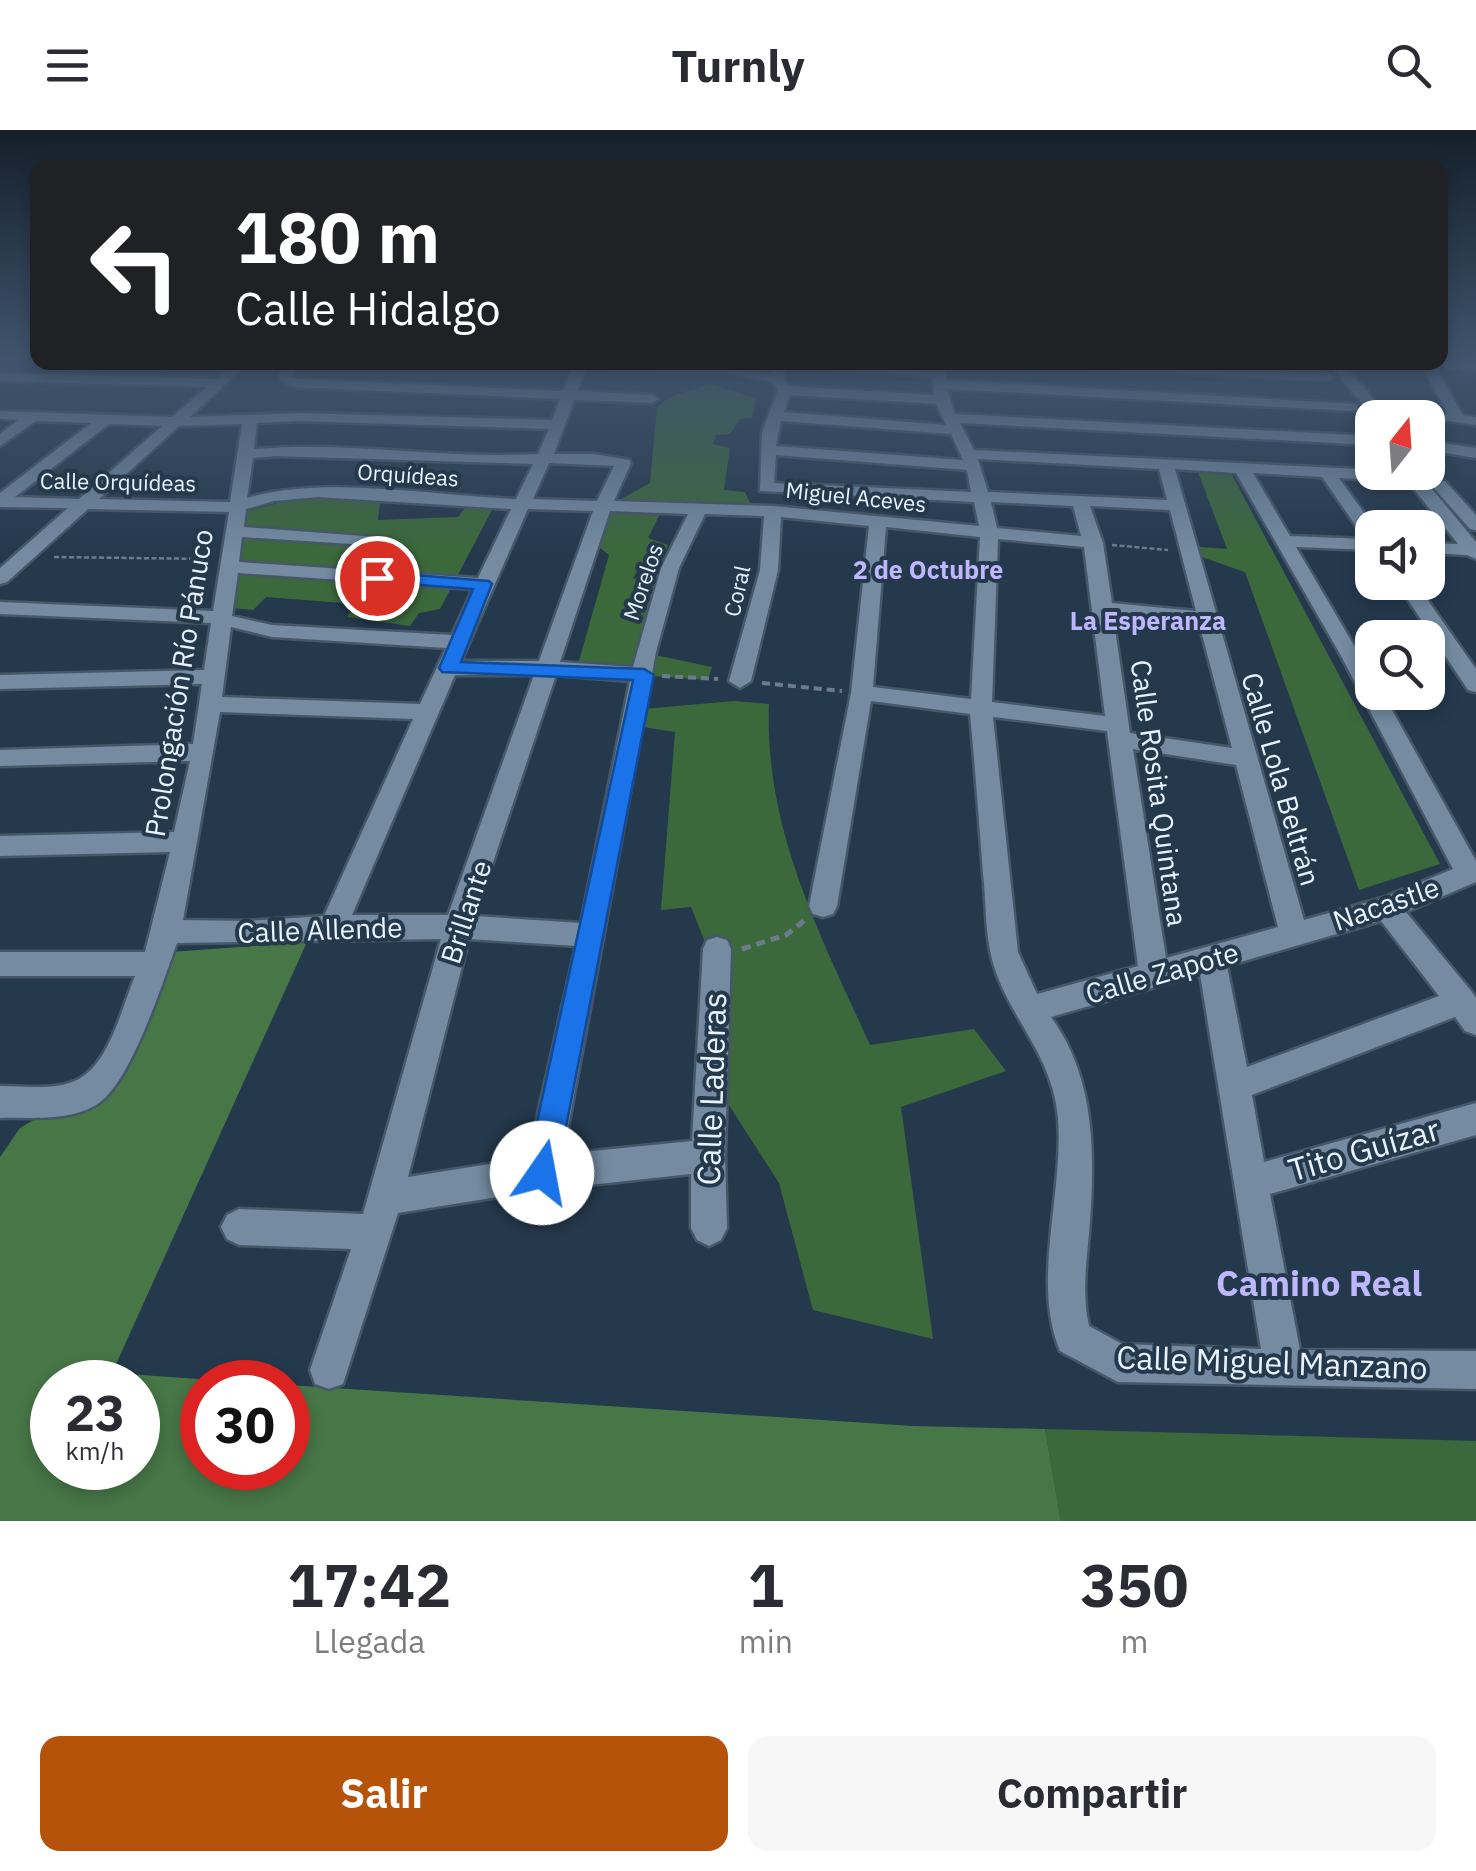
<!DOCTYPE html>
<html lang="es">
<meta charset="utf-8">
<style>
:root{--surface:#fff;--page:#f7f7f7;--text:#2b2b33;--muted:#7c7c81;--accent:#b45309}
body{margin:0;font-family:"IBM Plex Sans",sans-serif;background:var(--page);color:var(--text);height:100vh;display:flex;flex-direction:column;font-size:38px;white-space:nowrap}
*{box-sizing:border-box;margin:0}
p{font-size:32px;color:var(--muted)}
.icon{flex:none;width:55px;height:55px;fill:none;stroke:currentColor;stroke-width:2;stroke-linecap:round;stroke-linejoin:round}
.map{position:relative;height:1391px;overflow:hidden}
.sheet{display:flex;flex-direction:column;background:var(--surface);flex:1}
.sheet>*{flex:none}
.guide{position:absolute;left:30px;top:30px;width:1418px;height:210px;border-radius:20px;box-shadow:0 5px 15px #0003;background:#202124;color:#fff;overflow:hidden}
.needle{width:65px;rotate:17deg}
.tools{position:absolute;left:1355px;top:270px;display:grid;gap:20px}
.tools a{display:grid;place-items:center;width:90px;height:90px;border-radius:20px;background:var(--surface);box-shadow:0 5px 15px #0003;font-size:50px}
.speed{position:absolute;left:30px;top:1230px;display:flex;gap:20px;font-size:50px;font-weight:700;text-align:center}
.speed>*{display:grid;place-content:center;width:130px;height:130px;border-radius:50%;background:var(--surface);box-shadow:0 5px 15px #0003;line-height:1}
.speed small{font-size:25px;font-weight:400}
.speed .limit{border:15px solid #d22;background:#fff;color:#111}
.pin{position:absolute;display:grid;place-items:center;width:85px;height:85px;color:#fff;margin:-42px;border:5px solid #fff;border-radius:50%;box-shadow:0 2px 10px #0007}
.me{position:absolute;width:110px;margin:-55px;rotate:12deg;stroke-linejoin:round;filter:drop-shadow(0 0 8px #0008)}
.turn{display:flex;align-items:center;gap:35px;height:210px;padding:0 40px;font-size:45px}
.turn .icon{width:130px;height:130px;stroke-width:2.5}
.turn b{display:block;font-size:70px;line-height:85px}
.eta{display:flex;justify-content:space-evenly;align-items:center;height:170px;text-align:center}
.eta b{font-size:60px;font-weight:800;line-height:70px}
.primary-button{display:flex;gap:20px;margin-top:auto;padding:20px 40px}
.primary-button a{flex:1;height:115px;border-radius:20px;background:var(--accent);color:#fff;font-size:40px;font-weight:800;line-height:115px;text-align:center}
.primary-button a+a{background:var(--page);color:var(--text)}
header{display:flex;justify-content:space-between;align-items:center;height:130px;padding:0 40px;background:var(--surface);font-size:45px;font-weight:800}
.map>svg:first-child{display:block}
.green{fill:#3c693c}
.forest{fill:#477647;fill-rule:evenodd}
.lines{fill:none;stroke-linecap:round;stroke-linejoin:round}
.minor-casing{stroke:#465767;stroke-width:5}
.path-far2{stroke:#6c7c8d;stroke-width:2.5;stroke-dasharray:5 2.5;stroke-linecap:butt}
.path-far1{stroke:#6c7c8d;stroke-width:4;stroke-dasharray:8 5;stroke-linecap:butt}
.path{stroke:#6c7c8d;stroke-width:5;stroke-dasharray:9 6;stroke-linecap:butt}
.minor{fill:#748ba2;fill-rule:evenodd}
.route{fill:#1a73e8;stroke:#114b97;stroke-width:2.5}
.labels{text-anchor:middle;stroke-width:8;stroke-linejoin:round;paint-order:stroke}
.far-street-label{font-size:22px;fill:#e9f3fd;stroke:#25394d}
.far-neighbourhood-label{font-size:25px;font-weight:bold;fill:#bfb7fe;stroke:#25394d}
.street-label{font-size:28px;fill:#e9f3fd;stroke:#25394d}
.near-street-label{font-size:32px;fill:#e9f3fd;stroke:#25394d}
.near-neighbourhood-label{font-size:35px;font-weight:bold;fill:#bfb7fe;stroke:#25394d}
</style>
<header><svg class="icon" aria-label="menu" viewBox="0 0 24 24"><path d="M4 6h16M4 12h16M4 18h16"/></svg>Turnly<svg class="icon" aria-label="search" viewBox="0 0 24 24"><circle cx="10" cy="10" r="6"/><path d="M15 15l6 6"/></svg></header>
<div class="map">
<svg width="1476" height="1391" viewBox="0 0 1476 1391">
<rect width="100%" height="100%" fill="#25394d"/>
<path class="green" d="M709,254L756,268L752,288L740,289L730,304L716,305L713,314L730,318L724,360L745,362L752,377L665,374L648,408L668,415L660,435L640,437L633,448L653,455L641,522L712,537L708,550L653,546L579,531L609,425L599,417L607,377L650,353L657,277L670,267Z
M1198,342L1232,345L1440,734L1359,760L1245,442L1196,425L1200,417L1227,419Z
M326,368L380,372L378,390L458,387L465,378H493L440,479L419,483L410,496L347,487L356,474L266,467L253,480L232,478L245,382L285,371Z
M734,571L769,574C764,699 820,804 870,915L974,899L1006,941L901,977L933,1209L813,1180L779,1053L727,972L724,859L691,777L661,780L675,602L637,596L643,579Z
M1045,1299L1476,1311V1391H1061Z"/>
<path class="forest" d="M307,812L112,1243L243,1252H202V1338H288V1255L913,1296L1045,1299L1061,1391H0V1027L20,998L100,951L144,824ZM52,1252H138V1338H52Z"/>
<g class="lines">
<defs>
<path id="minor" d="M1440,230L1476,233V241L1434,235L1463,285L1476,287V295L1428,288L1373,287L1328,232H1342L1379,276L1448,284L1420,232Z
M235,232H249L190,287L299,283L552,290L560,269L294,257L278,248L283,232H296L292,246L297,249L563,261L573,238L496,232L724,235L770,243L771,232L932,239L931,232H945L946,250L1357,274V280L1352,281L947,259L955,284L1372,306V315L960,293L974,320L1418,342L1476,412V429L1467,425L1428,423V413L1458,414L1408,352L1339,348L1375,398L1372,420L1296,417L1372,546V562H1382L1476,731V752L1406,782L1472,862L1476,868V905L1465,901L1455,887L1252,965L1264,1032L1476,973V1005L1270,1064L1300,1220L1476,1221V1259L1118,1252L1060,1221C1031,1152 1064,1063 1058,988C1052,919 1001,881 990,820C985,795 986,768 983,744C979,690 975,637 970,584L871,571L837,776L833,784L823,787L813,784L809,776L851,563L869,396L781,387L778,440L751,551L740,558L729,551L760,440L764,386L705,384L679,438L656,522L563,1024L692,1011L703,819L707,810L717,807L727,810L731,819L725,1026L727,1098L721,1110L709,1116L697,1110L691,1098V1044L542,1060L398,1083L343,1254L329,1259L315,1254L310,1240L351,1119L239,1115L227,1109L221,1097L227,1085L239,1079L363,1084L441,809L177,813C163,852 131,951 99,973C72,992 31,987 0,988V956C23,956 57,961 79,949C110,932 122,877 135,846H0V822H145L170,722L0,726V706L174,702L190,631L0,636V620L193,614L202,554L0,559V545L204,540L211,493L0,484V472L213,481L229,382L88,379L7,452L0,454V438L68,378L0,377V363L91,293L36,291L0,316V304L18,290L0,289V281L172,287L207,257L0,251V243L216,249ZM784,236L932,247L934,265L789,256L783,248ZM586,239L724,243L771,251L778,260L762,302L760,361L974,372L979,396L773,376L614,371L631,333L629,330L594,324H554L574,270L652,273L659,269L652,265L577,261ZM790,265L936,274L946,295L784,282ZM299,291L549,299L538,324C443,329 349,311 254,319L257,293ZM781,291L951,304L963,330L776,316ZM109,294L162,296L79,369L15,367ZM242,294L230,372L99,369L179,296ZM776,325L967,340L971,362L774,353ZM275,326L533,334L516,369C433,366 326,345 247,368L253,328ZM978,329L1159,339L1167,370L988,362ZM549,333L614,336L597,371L533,369ZM1175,339L1236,343L1340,524L1453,739L1382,768L1304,790ZM1253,343L1322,347L1365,409L1290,406ZM318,367L511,379L478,448L239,432L242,407L382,416V408L376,407L244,397L246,379L274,371ZM991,372L1073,376L1081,406L997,398ZM1090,376L1170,380L1196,481L1112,473L1103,413ZM528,379L593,381L539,531H461ZM610,381L688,384L661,438L633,537L560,532ZM886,397L980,407L971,569L873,557ZM998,409L1084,417L1105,586L992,572ZM238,443L473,459L452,505L272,495L232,486ZM1113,485L1199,493L1232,618L1130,603ZM231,497L272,507L446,518L420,574L222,567ZM455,545H534L448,785H352ZM556,545L630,551L581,793L475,786ZM220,582L413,589L324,786L247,791L183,790ZM993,587L1107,601L1138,836L1037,864L1018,822ZM1133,619L1236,635L1278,797L1166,828ZM1381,791L1439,866L1247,937L1227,836ZM469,809L576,816L528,1028L408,1047ZM1200,844L1261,1219L1122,1214L1089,1196C1082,1165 1086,1136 1089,1104C1095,1030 1097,950 1051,887Z
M1008,232H1108L1327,243L1334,247L1327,251L1014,236Z
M1428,311L1476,318V328L1428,320Z
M1433,351H1445L1476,385V400L1470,399L1433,357Z
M1396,452H1415L1476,539V562L1468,560Z"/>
</defs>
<use href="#minor" class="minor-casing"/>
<path class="path-far2" d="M1112,415L1168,420
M54,427L209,429"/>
<path class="path-far1" d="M662,546L718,549
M762,553L842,561"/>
<path class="path" d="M742,819L786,805L805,790"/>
<use href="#minor" class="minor"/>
</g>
<linearGradient id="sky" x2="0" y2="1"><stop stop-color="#141f2a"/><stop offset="0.54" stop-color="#40546d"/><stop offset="1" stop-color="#40546d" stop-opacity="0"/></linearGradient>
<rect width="1476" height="424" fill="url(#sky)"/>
<path class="route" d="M377,442L489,451L492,454L461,532L644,539L654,545L557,1043L552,1054L542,1058L531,1054L526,1043L633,550L442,542L439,538L473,459L371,451L368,448Z"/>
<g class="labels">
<g class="far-street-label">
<text transform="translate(408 345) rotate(4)" y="8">Orquídeas</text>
<text transform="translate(118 352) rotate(1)" y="8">Calle Orquídeas</text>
<text transform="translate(856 367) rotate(6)" y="8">Miguel Aceves</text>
<text transform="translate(643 452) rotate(-71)" y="8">Morelos</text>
<text transform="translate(737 461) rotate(-77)" y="8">Coral</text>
</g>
<g class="far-neighbourhood-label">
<text x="928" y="449">2 de Octubre</text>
<text x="1148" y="500">La Esperanza</text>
</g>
<g class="street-label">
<text transform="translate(179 553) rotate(-81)" y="10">Prolongación Río Pánuco</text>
<text transform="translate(1281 649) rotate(74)" y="10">Calle Lola Beltrán</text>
<text transform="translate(1159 663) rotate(82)" y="10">Calle Rosita Quintana</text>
<text transform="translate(1386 774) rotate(-19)" y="10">Nacastle</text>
<text transform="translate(466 782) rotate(-72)" y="10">Brillante</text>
<text transform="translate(320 800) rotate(-2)" y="10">Calle Allende</text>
<text transform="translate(1162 843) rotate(-16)" y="10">Calle Zapote</text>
</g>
<g class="near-street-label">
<text transform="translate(712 959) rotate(-88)" y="11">Calle Laderas</text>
<text transform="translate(1364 1020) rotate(-16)" y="11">Tito Guízar</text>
<text transform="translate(1272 1233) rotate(2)" y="11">Calle Miguel Manzano</text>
</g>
<g class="near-neighbourhood-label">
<text x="1319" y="1166">Camino Real</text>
</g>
</g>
</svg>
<div class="tools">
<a><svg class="needle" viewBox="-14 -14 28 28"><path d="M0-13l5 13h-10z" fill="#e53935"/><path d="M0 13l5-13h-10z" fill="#7c7c81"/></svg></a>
<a><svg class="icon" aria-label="sound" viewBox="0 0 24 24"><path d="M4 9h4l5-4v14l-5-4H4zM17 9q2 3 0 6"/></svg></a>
<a><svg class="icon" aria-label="search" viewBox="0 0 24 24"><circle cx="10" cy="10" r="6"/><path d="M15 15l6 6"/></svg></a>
</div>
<div class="speed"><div>23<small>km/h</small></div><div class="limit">30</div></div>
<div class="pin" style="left:377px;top:448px;background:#d93025"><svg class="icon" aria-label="arrive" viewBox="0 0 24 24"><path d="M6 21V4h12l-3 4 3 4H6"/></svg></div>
<svg class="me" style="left:542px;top:1043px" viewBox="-20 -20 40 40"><circle r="19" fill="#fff"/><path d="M0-13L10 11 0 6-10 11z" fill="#1a73e8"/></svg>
<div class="guide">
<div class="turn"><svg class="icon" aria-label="left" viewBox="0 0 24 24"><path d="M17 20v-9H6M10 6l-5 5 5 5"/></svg><div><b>180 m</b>Calle Hidalgo</div></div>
</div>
</div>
<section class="sheet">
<div class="eta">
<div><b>17:42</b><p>Llegada</p></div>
<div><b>1</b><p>min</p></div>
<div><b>350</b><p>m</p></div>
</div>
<div class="primary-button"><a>Salir</a><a>Compartir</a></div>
</section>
